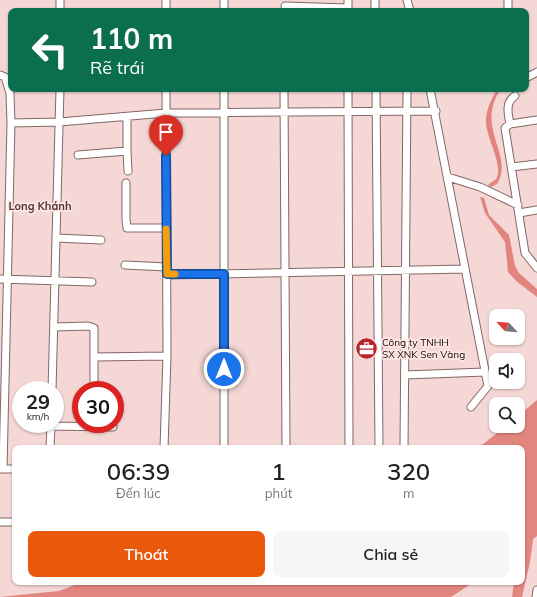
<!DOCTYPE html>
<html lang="vi">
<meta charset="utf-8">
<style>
:root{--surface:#fff;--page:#f6f6f6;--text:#222;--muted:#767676;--accent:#ea580c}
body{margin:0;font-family:Mulish,sans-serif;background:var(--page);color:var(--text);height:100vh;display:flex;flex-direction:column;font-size:15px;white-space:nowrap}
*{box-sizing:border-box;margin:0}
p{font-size:13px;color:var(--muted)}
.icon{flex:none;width:22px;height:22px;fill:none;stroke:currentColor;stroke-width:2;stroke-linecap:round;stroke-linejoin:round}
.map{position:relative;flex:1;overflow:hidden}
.panel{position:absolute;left:12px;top:445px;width:513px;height:140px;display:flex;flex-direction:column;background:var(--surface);border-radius:8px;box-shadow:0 1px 3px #0004}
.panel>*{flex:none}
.hud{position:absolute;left:8px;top:8px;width:521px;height:84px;border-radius:8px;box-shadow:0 1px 3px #0004;background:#0b6e4f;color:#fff;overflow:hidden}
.needle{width:26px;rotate:296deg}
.tools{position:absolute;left:489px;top:309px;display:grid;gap:8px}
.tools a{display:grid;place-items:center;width:36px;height:36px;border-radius:8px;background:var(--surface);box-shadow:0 1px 3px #0004;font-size:20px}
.speed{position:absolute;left:12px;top:381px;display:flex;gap:8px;font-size:20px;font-weight:700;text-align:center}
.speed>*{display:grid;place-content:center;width:52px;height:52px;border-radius:50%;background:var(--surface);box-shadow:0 1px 3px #0004;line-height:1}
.speed small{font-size:10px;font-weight:400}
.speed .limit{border:6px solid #d22;background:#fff;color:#111}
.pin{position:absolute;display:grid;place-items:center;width:34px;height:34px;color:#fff;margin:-41px -17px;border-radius:50% 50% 50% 0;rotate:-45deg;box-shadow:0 0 4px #0007}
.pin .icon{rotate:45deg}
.me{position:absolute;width:44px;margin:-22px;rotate:0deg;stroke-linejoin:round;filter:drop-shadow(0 0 3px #0008)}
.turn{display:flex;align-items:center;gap:14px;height:84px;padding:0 16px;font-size:18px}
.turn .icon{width:52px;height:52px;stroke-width:2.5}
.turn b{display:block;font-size:28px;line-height:34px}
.eta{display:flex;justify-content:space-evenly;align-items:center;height:68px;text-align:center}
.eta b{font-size:24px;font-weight:600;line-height:28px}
.primary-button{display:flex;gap:8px;margin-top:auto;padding:8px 16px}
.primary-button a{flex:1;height:46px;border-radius:8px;background:var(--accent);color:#fff;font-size:16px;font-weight:600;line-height:46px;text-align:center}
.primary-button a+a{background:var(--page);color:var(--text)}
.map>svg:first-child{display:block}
.water{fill:#e2857f}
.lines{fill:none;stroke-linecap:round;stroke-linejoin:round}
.minor-casing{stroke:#816865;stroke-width:9}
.minor{stroke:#fff;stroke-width:7}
.route-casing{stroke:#114b97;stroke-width:10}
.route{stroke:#1a73e8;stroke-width:7}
.slow{stroke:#f59e0b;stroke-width:7}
.labels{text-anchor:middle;stroke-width:3.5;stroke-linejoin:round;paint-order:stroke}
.poi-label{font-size:10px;fill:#140b0a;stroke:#fee6e4;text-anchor:start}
.neighbourhood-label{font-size:11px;font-weight:bold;fill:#4f3836;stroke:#fee6e4}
</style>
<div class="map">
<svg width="537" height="597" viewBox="0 0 537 597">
<rect width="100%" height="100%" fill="#f5d7d5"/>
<path class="water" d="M497,89H501C474,128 515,155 497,184L491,187L488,185C490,183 494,181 496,179C505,166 484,135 486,118C487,108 492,98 497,89Z
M480,197L484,198L489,215L509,235L515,266L519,273L537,289V297L516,281L508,272L505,242L485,213Z
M537,400V536L533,539L530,562L522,597H512L514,582H522V448H478L506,426H518V416Z
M82,582H474L451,597H0L59,591Z"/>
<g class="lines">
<defs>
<path id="minor" d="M348,0V11
M375,0V11
M407,0L410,11
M508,0V11
M285,6L348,8
M60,11V0
M166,11V0
M224,11V0
M0,75L5,77L10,93L11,123L3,469
M526,78L537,72
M284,89L286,448
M348,89L349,448
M376,89L379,448
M430,89L488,386L471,407
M537,120L510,124L505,128L525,253L537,268
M11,123L59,122L166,113L436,111
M510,124C508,114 505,102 515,96
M127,150L128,171
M78,155L127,151V117
M512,167L537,164
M448,177L480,187L518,205
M126,183V220L127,228H167
M519,213L537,210
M56,238L101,240
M125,265L167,267
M167,275L465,269
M0,279L92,282
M54,327L88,326L94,328V390
M94,357L167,356
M405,375L485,372
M52,390L60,89
M50,426L113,427
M50,448L51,424
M164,448L167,356L166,89
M224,448V89
M404,448L407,89
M0,469H15
M0,522H15
M536,597L537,590"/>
</defs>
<use href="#minor" class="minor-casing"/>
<use href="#minor" class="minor"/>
</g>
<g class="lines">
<defs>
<path id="route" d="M166,156L167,274H224V369"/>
</defs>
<use href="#route" class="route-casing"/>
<use href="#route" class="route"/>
<path class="slow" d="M166,229L167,274H175"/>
</g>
<defs>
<symbol id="office-disc" viewBox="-11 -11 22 22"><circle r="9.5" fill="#b6262c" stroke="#fee6e4"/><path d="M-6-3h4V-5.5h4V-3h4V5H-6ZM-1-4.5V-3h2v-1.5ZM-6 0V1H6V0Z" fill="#fff"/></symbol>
</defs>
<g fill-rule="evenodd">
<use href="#office-disc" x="354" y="336" width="25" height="25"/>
</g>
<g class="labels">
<g class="poi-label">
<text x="382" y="346">Công ty TNHH<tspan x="382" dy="12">SX XNK Sen Vàng</tspan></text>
</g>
<g class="neighbourhood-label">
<text x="40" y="210">Long Khánh</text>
</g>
</g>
</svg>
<div class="tools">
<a><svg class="needle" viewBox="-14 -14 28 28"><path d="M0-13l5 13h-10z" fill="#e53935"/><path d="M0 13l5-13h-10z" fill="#767676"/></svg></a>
<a><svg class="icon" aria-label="sound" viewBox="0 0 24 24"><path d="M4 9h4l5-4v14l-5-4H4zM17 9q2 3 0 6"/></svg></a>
<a><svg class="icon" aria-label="search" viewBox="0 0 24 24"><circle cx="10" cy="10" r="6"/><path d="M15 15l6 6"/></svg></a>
</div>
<div class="speed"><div>29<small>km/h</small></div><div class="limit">30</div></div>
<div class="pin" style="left:166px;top:156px;background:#d93025"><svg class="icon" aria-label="arrive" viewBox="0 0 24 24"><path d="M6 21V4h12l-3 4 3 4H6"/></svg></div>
<svg class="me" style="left:224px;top:369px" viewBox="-20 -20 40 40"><circle r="17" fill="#1a73e8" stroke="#fff" stroke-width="3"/><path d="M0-11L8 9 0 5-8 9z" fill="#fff"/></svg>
<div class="hud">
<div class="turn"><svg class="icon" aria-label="left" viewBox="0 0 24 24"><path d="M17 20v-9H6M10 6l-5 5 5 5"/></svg><div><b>110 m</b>Rẽ trái</div></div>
</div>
<section class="panel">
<div class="eta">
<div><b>06:39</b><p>Đến lúc</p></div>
<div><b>1</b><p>phút</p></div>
<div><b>320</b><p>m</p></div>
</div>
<div class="primary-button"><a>Thoát</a><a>Chia sẻ</a></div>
</section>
</div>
